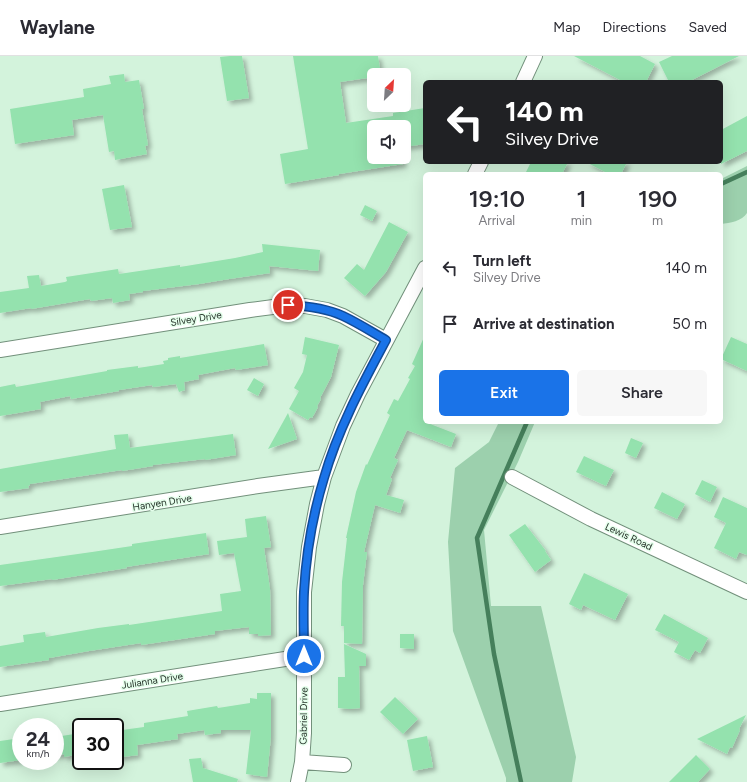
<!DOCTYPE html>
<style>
:root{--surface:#fff;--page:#f7f7f7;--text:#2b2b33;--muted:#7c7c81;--line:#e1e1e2;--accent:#1a73e8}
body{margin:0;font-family:Figtree,sans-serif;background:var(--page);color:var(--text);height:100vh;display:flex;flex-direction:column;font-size:15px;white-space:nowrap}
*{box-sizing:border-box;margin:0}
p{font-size:13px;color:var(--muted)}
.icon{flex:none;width:22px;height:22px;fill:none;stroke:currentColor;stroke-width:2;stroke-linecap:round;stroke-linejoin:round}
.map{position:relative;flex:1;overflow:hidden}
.sheet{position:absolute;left:423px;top:116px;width:300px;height:252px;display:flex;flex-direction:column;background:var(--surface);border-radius:6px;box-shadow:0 4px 16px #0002}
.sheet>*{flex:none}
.banner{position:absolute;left:423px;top:24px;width:300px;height:84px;border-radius:6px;box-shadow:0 4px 16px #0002;background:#202124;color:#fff;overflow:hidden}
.needle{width:26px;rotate:25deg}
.buttons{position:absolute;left:367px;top:12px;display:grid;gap:8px}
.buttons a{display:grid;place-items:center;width:44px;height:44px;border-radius:6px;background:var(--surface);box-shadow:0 4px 16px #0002;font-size:20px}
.speed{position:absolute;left:12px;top:662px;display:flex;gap:8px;font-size:20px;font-weight:700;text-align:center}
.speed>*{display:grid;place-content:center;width:52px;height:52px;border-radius:50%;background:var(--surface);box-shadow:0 4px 16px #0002;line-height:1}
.speed small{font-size:10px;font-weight:400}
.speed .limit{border:2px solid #111;border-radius:6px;background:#fff;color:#111}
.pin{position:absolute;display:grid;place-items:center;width:34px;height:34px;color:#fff;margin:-17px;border:2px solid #fff;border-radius:50%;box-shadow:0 1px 4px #0007}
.me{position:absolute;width:44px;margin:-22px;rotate:0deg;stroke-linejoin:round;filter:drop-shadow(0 0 3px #0008)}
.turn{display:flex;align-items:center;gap:14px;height:84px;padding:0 16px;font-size:18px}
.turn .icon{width:52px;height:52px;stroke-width:2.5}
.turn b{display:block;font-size:28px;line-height:34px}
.eta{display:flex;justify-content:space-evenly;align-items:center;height:68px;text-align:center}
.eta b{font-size:24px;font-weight:600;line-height:28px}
.cta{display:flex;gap:8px;margin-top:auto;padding:8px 16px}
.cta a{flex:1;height:46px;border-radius:6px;background:var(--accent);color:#fff;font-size:16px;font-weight:600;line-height:46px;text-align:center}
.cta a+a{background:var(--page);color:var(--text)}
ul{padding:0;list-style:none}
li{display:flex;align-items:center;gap:12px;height:56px;padding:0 16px}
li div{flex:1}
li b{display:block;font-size:15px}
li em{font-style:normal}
header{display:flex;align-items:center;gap:24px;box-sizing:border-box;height:56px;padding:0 20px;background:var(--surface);border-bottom:1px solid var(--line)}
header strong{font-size:19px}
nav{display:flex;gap:22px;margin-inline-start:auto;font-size:14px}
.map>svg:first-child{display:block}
.green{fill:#9cd0ad}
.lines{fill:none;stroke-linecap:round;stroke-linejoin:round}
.stream{stroke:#457f5b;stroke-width:4.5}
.building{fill:#94e2ae;filter:url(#shadow)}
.street-casing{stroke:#72907b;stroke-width:16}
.street{stroke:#fff;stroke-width:14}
.route-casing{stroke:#114b97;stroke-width:10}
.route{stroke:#1a73e8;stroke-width:7}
.labels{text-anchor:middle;stroke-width:3;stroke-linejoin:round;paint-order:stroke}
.street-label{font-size:10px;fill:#253229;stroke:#e5ffec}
</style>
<header>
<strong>Waylane</strong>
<nav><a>Map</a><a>Directions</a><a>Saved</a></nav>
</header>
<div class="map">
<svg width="747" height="726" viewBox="0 0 747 726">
<defs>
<filter id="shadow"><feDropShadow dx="3.5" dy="3.5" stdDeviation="2" flood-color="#0004"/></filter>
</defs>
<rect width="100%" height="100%" fill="#d3f3dc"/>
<path class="green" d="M747,110V157C742,165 730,167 721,168V123Z
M499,366H535L518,406L484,474L491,550H541L576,701L572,726H506V722L453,575L448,486L455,412L489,386Z"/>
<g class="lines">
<path class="stream" d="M721,128L747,116
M521,726L494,598L477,482L527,366"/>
</g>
<path class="building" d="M230,0H242L249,42L227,45L220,1Z
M293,0H378L381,19H374V21L340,26L346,67L393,60V57L425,52V88L404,91V71H374V101H403V108L339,118V119L285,128L280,98L308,93Z
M574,0H640L655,8L646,26H624Z
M672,0H739L688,26H669L659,6Z
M124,18L125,26L139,24L144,53H142L148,89L145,90L147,98L115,104L114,95L109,96L103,59L72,64L74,79L15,88L10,53L84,41L83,33L111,28L109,20Z
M747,60V95L721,108V74Z
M531,106H568L562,118H525Z
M586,106H627L621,118H609Z
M124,129L132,171L110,174L102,133Z
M365,149L377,155L372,165L360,159Z
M389,166L408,176L386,216L365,240L344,222L357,208L364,214Z
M262,188L320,194L318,215L269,210L270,217L229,223L199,228L143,235V236L129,238L130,244L113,247L112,242L91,245L90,243L31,253V252L0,257V236L29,232L27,220L39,219L41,230L65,226L67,225L66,221L118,213L119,218L180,209V211L235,202L263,196Z
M425,279V366L456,378L451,391L407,374L394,402L398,404L390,422L392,423L386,439L404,444L400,457L375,449L364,496H367L363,529L362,588L344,587V570H341L342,526L347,482H346L356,436L366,408L367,409L390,359L387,357L394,343L398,345L410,323L408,322L415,310L412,308Z
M305,281L339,289L331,321L320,342L321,343L317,350L318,351L312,362L310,361L308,364L289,353L299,335L294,332L303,316L307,299L302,298Z
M731,281L747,288V315L721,303Z
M264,288L268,309L236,314L235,312L198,319L199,323L184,326L185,334L179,336L176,328L153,331L152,329L119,334V335L71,343L70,340L40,346L41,353L0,360V331L15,328L16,331L107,315V314L138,310V312L164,308L163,305L168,304V302L180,300V302Z
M254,322L264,328L258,340L247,334Z
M288,357L297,383L268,393Z
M128,378L130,392L233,378L236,399L205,404V403L153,409V410L122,415V414L30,428V429L28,430L29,432L0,436V413L116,393L114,379Z
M631,382L643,387L636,402L625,397Z
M584,400L614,414L606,430L576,416Z
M702,424L717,431L710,446L695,438Z
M662,436L685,448L677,463L654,452Z
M723,441L747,452V499L739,496L736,503L714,492L726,467L714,461Z
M266,460L271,491L264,492L270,533L271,579L258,580V578H249V571L215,575V578L141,589V587L89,595L49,602V604L0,611V590L24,586L23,579L45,576L46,581L98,572L129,568V569L222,555L220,538L241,535L234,497L219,499L217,485L247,481L245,463Z
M525,468L546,495H545L551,504L535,516L509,479Z
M206,477L209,498L126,511L127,512L83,519L52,524V523L0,530V509L92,496L132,490V488Z
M584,517L628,538L615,564L583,549L581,554L569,548Z
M664,558L708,582L700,597L695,594L689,604L674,596L679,586L655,574Z
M400,578H414V593L400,592Z
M344,588L366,598V610H359L360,652L350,653L338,652V621H345Z
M257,637H271V680L267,721L246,718L251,674H221V677L205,679L204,674L177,678L178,683L137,689L138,699L115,702V675L144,671V667L188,660L187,655L217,650L218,652L250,647V642L257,643Z
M395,641L418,663L403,678L380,656Z
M746,659L739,673L740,674L732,692L730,691L727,698L697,683Z
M81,677V698L64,701V698L55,700V681Z
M427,680L433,711L413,715L407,684Z
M21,682V704L0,707V685Z
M696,699L710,713L698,726H669Z
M201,702L203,712L238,723L237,726H193L189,703Z"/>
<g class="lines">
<defs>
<path id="street" d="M523,26L535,0
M475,118L481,106
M0,294L250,254L288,249L305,250L327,254L343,260L386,284
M512,421L591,463L747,536
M0,471L258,430L324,421
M0,648L304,600
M302,706L344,709
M298,726L302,706L304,677V536L309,491L317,448L324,421L343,370L358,338L425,212"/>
</defs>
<use href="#street" class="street-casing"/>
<use href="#street" class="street"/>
</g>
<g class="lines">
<defs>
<path id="route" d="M288,249C307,250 326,252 343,260C358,267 372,276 386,284C362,329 338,373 324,422C313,458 306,498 304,536C303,557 304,578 304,600"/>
</defs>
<use href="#route" class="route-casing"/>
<use href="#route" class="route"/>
</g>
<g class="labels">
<g class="street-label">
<text transform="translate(196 262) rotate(-9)" y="4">Silvey Drive</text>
<text transform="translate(162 446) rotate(-9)" y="4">Hanyen Drive</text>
<text transform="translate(629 480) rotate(25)" y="4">Lewis Road</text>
<text transform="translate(152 624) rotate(-9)" y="4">Julianna Drive</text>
<text transform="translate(303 660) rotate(-89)" y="4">Gabriel Drive</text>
</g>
</g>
</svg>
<div class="buttons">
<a><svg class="needle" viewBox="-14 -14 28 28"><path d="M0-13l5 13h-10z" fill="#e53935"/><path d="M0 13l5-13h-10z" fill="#7c7c81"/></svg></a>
<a><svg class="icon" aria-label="sound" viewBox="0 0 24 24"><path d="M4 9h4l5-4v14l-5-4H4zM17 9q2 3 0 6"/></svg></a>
</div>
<div class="speed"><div>24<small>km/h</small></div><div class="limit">30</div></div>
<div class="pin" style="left:288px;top:249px;background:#d93025"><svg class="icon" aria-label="arrive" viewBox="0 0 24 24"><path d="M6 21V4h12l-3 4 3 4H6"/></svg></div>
<svg class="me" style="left:304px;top:600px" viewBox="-20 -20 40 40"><circle r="17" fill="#1a73e8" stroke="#fff" stroke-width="3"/><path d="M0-11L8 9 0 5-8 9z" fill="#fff"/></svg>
<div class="banner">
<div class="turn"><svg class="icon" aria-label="left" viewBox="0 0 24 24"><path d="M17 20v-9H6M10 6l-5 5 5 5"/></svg><div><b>140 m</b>Silvey Drive</div></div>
</div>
<section class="sheet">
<div class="eta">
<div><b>19:10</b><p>Arrival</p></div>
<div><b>1</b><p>min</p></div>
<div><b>190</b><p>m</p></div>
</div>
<ul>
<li><svg class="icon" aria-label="left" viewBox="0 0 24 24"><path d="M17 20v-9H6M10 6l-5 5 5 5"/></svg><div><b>Turn left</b><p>Silvey Drive</p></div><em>140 m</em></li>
<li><svg class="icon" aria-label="arrive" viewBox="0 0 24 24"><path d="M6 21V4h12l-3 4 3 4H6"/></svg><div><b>Arrive at destination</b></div><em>50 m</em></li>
</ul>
<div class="cta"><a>Exit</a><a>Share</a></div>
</section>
</div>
